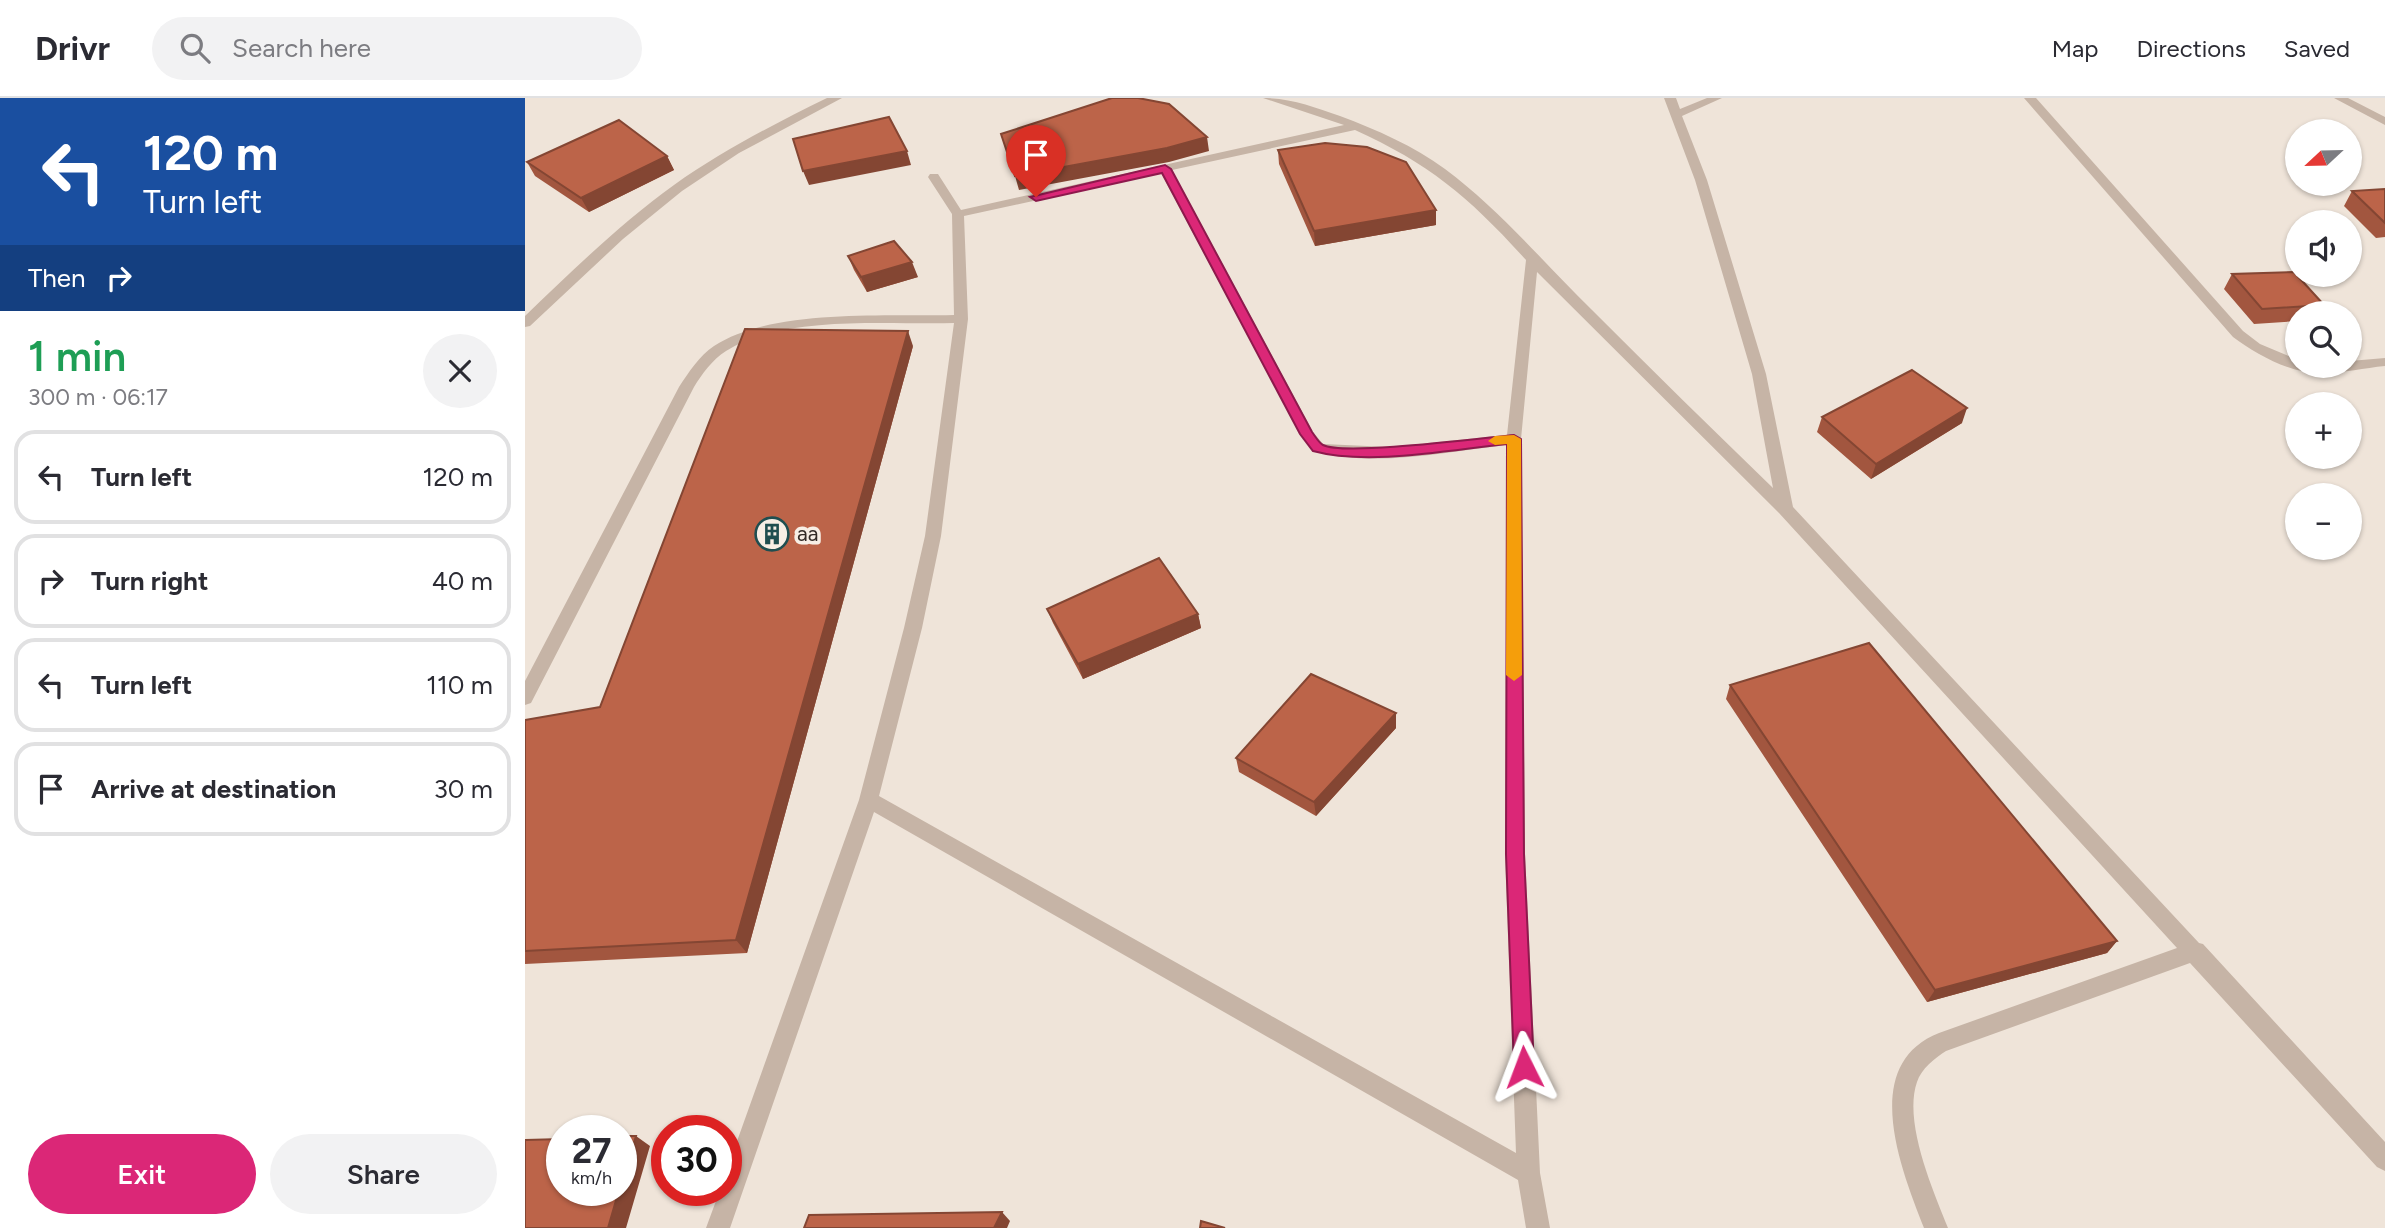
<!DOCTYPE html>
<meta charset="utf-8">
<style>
:root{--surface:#fff;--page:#f2f2f3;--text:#2b2b33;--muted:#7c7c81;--line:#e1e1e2;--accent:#db2777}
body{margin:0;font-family:Figtree,sans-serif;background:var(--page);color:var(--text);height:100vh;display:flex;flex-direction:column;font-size:26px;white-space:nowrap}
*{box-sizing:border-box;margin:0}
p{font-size:23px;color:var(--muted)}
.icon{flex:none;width:38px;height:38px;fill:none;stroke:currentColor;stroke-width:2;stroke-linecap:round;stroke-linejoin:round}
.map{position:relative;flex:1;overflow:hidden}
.sheet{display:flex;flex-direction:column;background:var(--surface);width:525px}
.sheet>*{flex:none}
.guide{background:#1a4fa0;color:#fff;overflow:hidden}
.needle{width:46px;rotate:248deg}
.controls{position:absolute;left:1760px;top:21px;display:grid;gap:14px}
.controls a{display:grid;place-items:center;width:77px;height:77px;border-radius:50%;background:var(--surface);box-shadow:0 2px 5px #0004;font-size:35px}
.speed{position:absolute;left:21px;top:1017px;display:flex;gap:14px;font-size:35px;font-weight:700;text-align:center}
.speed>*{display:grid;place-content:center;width:91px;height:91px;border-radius:50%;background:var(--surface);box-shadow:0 2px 5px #0004;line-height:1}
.speed small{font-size:18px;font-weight:400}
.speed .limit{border:10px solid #d22;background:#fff;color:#111}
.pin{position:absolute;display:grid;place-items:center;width:60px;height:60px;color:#fff;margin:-72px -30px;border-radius:50% 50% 50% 0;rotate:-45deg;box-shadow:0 0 7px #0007}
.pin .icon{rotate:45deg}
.me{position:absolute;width:77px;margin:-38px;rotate:357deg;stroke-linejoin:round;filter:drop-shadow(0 0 5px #0008)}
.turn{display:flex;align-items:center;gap:24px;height:147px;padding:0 28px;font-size:32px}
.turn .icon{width:91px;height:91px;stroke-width:2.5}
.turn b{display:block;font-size:49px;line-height:60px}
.then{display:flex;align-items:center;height:66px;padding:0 28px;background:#0003;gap:14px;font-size:26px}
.round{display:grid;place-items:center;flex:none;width:74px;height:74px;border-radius:37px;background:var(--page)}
.head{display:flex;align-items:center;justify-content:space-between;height:119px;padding:0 28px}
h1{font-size:42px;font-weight:600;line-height:52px;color:#1e9e55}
.button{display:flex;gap:14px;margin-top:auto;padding:14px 28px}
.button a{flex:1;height:80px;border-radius:42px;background:var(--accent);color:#fff;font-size:28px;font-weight:600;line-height:80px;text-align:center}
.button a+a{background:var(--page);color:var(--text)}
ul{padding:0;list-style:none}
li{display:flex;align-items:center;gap:21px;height:94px;margin:0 14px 10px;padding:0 14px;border:4px solid var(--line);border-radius:21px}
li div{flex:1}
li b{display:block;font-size:26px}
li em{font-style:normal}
header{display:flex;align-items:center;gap:42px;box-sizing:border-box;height:98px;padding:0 35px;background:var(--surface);border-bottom:2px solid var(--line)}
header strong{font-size:33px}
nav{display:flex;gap:38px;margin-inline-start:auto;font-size:24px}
.search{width:490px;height:63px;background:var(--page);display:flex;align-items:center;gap:18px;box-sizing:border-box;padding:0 24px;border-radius:38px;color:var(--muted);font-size:26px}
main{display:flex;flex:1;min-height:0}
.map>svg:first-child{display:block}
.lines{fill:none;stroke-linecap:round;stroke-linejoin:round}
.street{fill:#c6b4a6;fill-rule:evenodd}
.wall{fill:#a2563f}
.shaded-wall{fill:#844633}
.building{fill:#bc6449;stroke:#844633;stroke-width:2}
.route{fill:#db2777;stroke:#8e194d;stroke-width:2}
.slow{fill:#f59e0b}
.labels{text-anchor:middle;stroke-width:7;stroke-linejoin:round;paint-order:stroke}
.poi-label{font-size:21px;fill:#322a26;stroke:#f7eee5;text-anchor:start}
</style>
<header>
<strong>Drivr</strong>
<div class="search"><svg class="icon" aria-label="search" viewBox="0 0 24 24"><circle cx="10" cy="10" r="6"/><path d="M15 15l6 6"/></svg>Search here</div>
<nav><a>Map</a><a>Directions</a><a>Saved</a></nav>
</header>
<main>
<section class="sheet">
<div class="guide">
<div class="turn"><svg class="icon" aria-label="left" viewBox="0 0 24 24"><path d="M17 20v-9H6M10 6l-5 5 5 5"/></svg><div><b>120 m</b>Turn left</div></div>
<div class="then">Then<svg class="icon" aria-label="right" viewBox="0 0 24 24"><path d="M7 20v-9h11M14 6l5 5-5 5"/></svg></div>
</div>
<div class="head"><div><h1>1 min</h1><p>300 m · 06:17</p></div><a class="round"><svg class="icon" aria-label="close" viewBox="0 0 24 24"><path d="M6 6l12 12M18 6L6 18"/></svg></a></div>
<ul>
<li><svg class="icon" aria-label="left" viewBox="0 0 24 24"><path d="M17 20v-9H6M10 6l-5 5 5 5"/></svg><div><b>Turn left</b></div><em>120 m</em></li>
<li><svg class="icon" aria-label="right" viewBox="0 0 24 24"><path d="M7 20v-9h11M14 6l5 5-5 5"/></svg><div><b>Turn right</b></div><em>40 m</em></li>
<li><svg class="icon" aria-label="left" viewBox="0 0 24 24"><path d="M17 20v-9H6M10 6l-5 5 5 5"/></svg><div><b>Turn left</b></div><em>110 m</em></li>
<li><svg class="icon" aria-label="arrive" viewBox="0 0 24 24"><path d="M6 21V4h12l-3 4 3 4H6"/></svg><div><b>Arrive at destination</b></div><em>30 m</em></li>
</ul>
<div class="button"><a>Exit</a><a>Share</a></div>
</section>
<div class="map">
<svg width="1860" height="1130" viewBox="0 0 1860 1130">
<rect width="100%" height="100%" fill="#efe4d9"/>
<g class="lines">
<path class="street" d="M302,0H317L214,55L157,93L98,141L5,228L0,229V218C48,172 95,126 149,87C197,53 249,26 302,0Z
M738,0C766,0 789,9 815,18C852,32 889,48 920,71C974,111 1018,164 1066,211C1126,271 1187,331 1248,390L1227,276L1170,82L1139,0H1151L1155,11L1182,0H1197L1157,18L1182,82L1241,276L1268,409L1674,845L1678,846L1860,1044V1073L1852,1069L1665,865L1421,953C1410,960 1396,971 1392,984C1378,1024 1408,1092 1423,1130H1399C1377,1073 1333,967 1414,935L1652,850L1254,415L1012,174L996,341L1000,756L1015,1075L1025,1130H1001L993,1082L349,714L205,1130H181L195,1092H201V1074L334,702L379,530L400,438L429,225C361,227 260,216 201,253C187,262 177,276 169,289L6,605L0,607V583L154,289C164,274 174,258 189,248C248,210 361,219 429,217L427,116L403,79L405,76H413L436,112L819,27ZM830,32C905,66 945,100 1001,162L982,337L864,349L798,346L788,334L647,72ZM636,75L775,336L788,353C849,370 920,354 982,347L980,756L991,1055L354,698L397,530L416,438L443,221L439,118Z
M1499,0H1511L1718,233L1735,246L1773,262V268H1825V263L1860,260V268C1838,270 1815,276 1794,275C1764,275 1731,256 1708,239Z
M1809,0H1823L1860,19V27Z"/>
</g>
<path class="wall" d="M753,52L911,127L790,148L754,66Z
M142,58L149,72L64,114L10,78L2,64Z
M1860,91V139L1851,140L1819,108L1827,93Z
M323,158L393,179L342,194L329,172Z
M1707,176L1799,207L1794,215H1773V223L1729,226L1699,191Z
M388,248L222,855L0,866V622L75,609Z
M1297,319L1437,325L1346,381L1292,334Z
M522,511L673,516L676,530L558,581L528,525Z
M1205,587L1592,843L1582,855L1402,904L1201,601Z
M871,615V630L791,718L714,674L711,660Z"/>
<path class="shaded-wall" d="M682,39L684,53L644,64L494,92L490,78Z
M382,53L386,67L284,87L278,73Z
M142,58L149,72L64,114L56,100Z
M911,112V127L790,148L789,133Z
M387,164L393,179L342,194L336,179Z
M383,233L388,248L222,855L211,842Z
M1442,310L1437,325L1346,381L1351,366Z
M673,516L676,530L558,581L553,566Z
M871,615V630L791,718L789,704Z
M1592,843L1582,855L1402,904L1410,892Z
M111,1038L125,1048L101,1130H83L94,1092H96V1086Z
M477,1114L485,1123L482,1130H469Z"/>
<path class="building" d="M587,0H613L644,6L682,39L642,50L490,78L476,36Z
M364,19L382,53L278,73L268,41Z
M94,22L142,58L56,100L2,64Z
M800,45L842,49L881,64L911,112L789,133L753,52Z
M1860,91V125L1827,93Z
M369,143L387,164L336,179L323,158Z
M1769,174L1799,207L1737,211L1707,176Z
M220,231L383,233L211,842L0,853V622L75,609Z
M1387,272L1442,310L1351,366L1297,319Z
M634,460L673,516L553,566L522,511Z
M1344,545L1592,843L1410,892L1205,587Z
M786,576L871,615L789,704L711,660Z
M96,1038H111L96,1086Z
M37,1041V1092H94L83,1130H0V1042Z
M477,1114L469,1130H279L284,1117Z
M676,1123L700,1130H675Z"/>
<path class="route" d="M640,67L646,71L787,334C790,338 794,345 798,347C819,358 957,340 989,337L996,341L999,756L1009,969L1006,976L999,979L992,976L989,969L981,756L982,346C924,352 843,368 788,353L775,336L637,75L511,103L505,99Z"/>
<path class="slow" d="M989,337L996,341L997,577L989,583L981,577L982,346L970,347L963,343L970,338Z"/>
<defs>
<symbol id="building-ring" viewBox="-11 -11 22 22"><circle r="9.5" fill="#f7eee5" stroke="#1f4e50" stroke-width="1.5"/><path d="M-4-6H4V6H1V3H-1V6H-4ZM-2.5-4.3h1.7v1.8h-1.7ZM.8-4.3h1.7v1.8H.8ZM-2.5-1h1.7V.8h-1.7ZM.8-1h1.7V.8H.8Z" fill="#1f4e50"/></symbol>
</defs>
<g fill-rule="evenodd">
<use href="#building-ring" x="228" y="417" width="38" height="38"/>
</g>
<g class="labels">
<g class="poi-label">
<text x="272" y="443">aa</text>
</g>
</g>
</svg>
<div class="controls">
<a><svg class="needle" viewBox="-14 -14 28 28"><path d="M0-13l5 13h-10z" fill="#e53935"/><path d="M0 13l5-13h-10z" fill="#7c7c81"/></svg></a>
<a><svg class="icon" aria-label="sound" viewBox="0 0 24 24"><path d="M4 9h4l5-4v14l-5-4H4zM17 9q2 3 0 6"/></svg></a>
<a><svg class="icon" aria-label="search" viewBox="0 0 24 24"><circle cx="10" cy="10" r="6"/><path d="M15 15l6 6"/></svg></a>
<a>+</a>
<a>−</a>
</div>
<div class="speed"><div>27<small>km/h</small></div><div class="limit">30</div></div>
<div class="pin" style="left:511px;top:99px;background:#d93025"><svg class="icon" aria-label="arrive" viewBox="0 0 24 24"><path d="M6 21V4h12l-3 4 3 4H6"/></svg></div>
<svg class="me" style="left:999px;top:969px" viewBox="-20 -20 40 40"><path d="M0-17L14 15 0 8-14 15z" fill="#db2777" stroke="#fff" stroke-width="4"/></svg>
</div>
</main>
